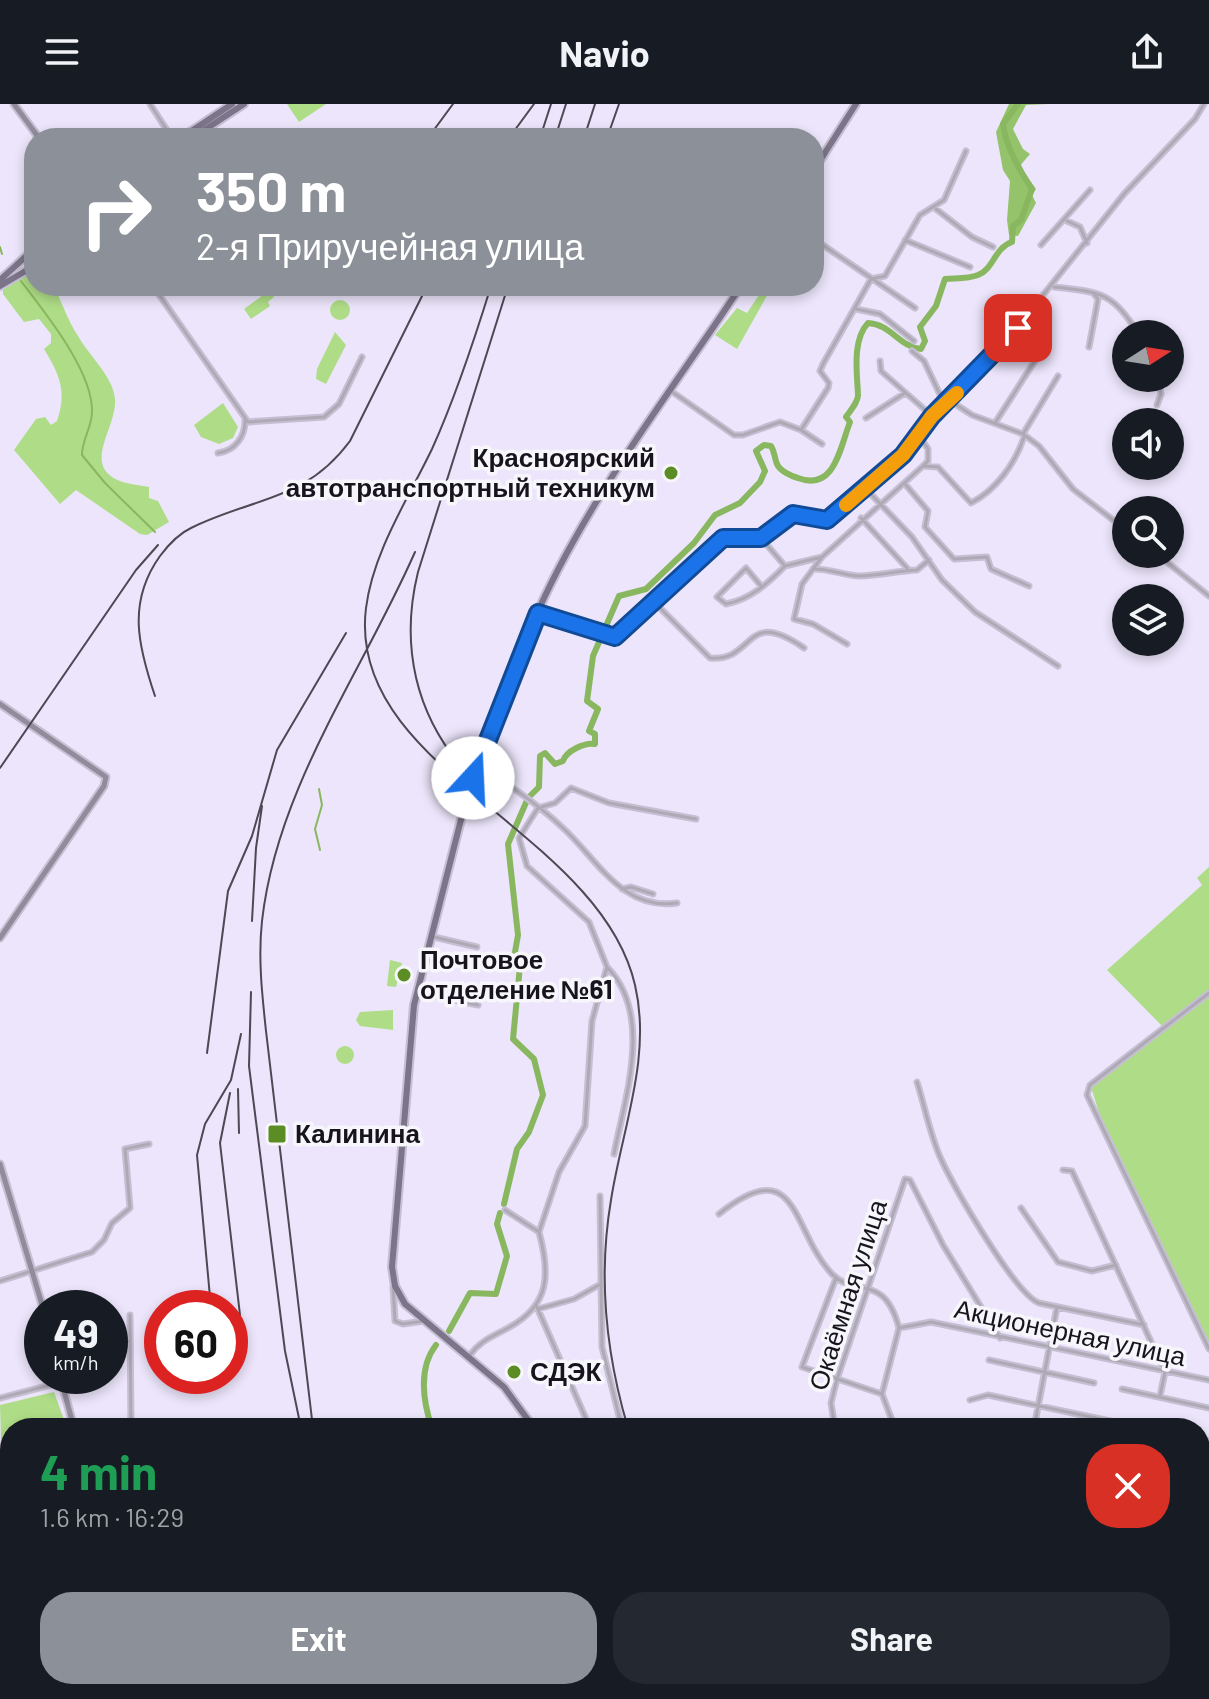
<!DOCTYPE html>
<meta charset="utf-8">
<style>
:root{--surface:#171b24;--page:#242831;--text:#f1f3f6;--muted:#9ea1a6;--accent:#8c9099}
body{margin:0;font-family:Barlow,sans-serif;background:var(--page);color:var(--text);height:100vh;display:flex;flex-direction:column;font-size:30px;white-space:nowrap}
*{box-sizing:border-box;margin:0}
p{font-size:26px;color:var(--muted)}
.icon{flex:none;width:44px;height:44px;fill:none;stroke:currentColor;stroke-width:2;stroke-linecap:round;stroke-linejoin:round}
.map{position:relative;flex:1;overflow:hidden}
.drawer{position:absolute;left:0px;top:1314px;width:1210px;height:282px;display:flex;flex-direction:column;background:var(--surface);border-radius:32px 32px 0 0;box-shadow:0 4px 12px #0003}
.drawer>*{flex:none}
.guide{position:absolute;left:24px;top:24px;width:800px;height:168px;border-radius:32px;box-shadow:0 4px 12px #0003;background:#8c9099;color:#fff;overflow:hidden}
.needle{width:52px;rotate:78deg}
.buttons{position:absolute;left:1112px;top:216px;display:grid;gap:16px}
.buttons a{display:grid;place-items:center;width:72px;height:72px;border-radius:50%;background:var(--surface);box-shadow:0 4px 12px #0003;font-size:40px}
.speed{position:absolute;left:24px;top:1186px;display:flex;gap:16px;font-size:40px;font-weight:700;text-align:center}
.speed>*{display:grid;place-content:center;width:104px;height:104px;border-radius:50%;background:var(--surface);box-shadow:0 4px 12px #0003;line-height:1}
.speed small{font-size:20px;font-weight:400}
.speed .limit{border:12px solid #d22;background:#fff;color:#111}
.pin{position:absolute;display:grid;place-items:center;width:68px;height:68px;color:#fff;margin:-34px;border-radius:16px;box-shadow:0 4px 12px #0006}
.me{position:absolute;width:88px;margin:-44px;rotate:20deg;stroke-linejoin:round;filter:drop-shadow(0 0 6px #0008)}
.turn{display:flex;align-items:center;gap:28px;height:168px;padding:0 40px;font-size:36px}
.turn .icon{width:104px;height:104px;stroke-width:2.5}
.turn b{display:block;font-size:56px;line-height:68px}
.round{display:grid;place-items:center;flex:none;width:84px;height:84px;border-radius:32px;background:var(--page)}
.overview{display:flex;align-items:center;justify-content:space-between;height:136px;padding:0 40px}
h1{font-size:48px;font-weight:700;line-height:60px;color:#1e9e55}
.primary-button{display:flex;gap:16px;margin-top:auto;padding:16px 40px}
.primary-button a{flex:1;height:92px;border-radius:32px;background:var(--accent);color:#fff;font-size:32px;font-weight:700;line-height:92px;text-align:center}
.primary-button a+a{background:var(--page);color:var(--text)}
header{display:flex;justify-content:space-between;align-items:center;height:104px;padding:0 40px;background:var(--surface);font-size:36px;font-weight:700}
.map>svg:first-child{display:block}
.green{fill:#afdd87}
.forest{fill:#94c36b}
.lines{fill:none;stroke-linecap:round;stroke-linejoin:round}
.stream{stroke:#89b75f;stroke-width:2}
.river{stroke:#89b75f;stroke-width:6}
.street-casing{stroke:#c6bfd3;stroke-width:7}
.secondary-casing{stroke:#c6bfd3;stroke-width:9}
.primary-casing{stroke:#c6bfd3;stroke-width:10}
.street{stroke:#aeaab5;stroke-width:3}
.secondary{stroke:#918b9c;stroke-width:5}
.primary{stroke:#7c7589;stroke-width:6}
.rail{stroke:#4c4854;stroke-width:2}
.route-casing{stroke:#114b97;stroke-width:20}
.route{stroke:#1a73e8;stroke-width:14}
.slow{stroke:#f59e0b;stroke-width:14}
.poi-dot{fill:#5b8d24;stroke:#f7f6fb;stroke-width:3}
.labels{text-anchor:middle;stroke-width:7;stroke-linejoin:round;paint-order:stroke}
.poi-label{font-size:26px;font-weight:bold;fill:#17141d;stroke:#f7f6fb;text-anchor:start}
.street-label{font-size:26px;fill:#17141d;stroke:#f7f6fb}
</style>
<header><svg class="icon" aria-label="menu" viewBox="0 0 24 24"><path d="M4 6h16M4 12h16M4 18h16"/></svg>Navio<svg class="icon" aria-label="share" viewBox="0 0 24 24"><path d="M12 15V3M7 8l5-5 5 5M5 13v7h14v-7"/></svg></header>
<div class="map">
<svg width="1209" height="1595" viewBox="0 0 1209 1595">
<rect width="100%" height="100%" fill="#ece5fb"/>
<path class="green" d="M287,0H326L299,18Z
M34,167V182H54C62,199 68,217 78,232C89,252 113,272 115,295C117,318 93,348 105,366C115,380 134,380 149,383V394L158,397L169,418L147,431L140,430L76,386L60,400L14,346L36,315L45,313L51,321L57,317C67,288 60,271 44,245L51,239V230L39,215L24,218L3,190V186Z
M763,185L769,188L737,245L715,231L737,204L747,209Z
M270,186L274,193L268,198L270,202L251,215L244,205Z
M330 206a10 10 0 1 1 20 0a10 10 0 1 1-20 0Z
M335,228L346,241L326,280L316,275L317,265Z
M223,299L238,323L233,334L219,340L201,333L194,321Z
M1209,763V1241L1099,1009L1091,983L1164,924L1107,866L1202,781L1197,774Z
M390,856L402,859L396,883L387,882Z
M393,906V926L360,922L356,916L360,908Z
M336 951a9 9 0 1 1 18 0a9 9 0 1 1-18 0Z
M54,1288L67,1324H10V1398H3L0,1301Z"/>
<path class="forest" d="M1009,0H1048L1026,1L1013,25L1023,45L1030,50L1019,63L1036,85L1032,91L1036,99L1018,132L1009,131L1007,116L1010,77L1003,66L996,28Z"/>
<g class="lines">
<path class="stream" d="M0,143L2,150
M21,177C45,209 93,267 92,308C92,323 82,335 82,351L105,379L155,428
M319,685L322,701L315,725L320,746"/>
<path class="river" d="M504,1100L517,1045L529,1028L543,991L534,955L513,935L520,862L515,848L518,831L508,740L528,694L539,683L540,652L545,649L555,660L563,657C566,647 585,638 595,640V630L589,627L598,605L587,597L593,552L619,492L646,485L694,439L715,411L740,399L760,378L765,367L756,347L764,341L771,342C775,348 774,353 777,360C780,367 791,372 798,374C835,388 840,343 850,318L846,313C850,307 859,297 858,290C857,269 852,236 868,219C891,220 899,243 921,245L925,237L920,223L936,202L945,175C956,174 968,175 978,171C994,165 994,144 1012,138L1013,122L1021,116L1032,85C1020,68 1005,40 1003,20L1018,0
M449,1227L470,1189L496,1190L507,1152L497,1120L500,1109
M432,1324C423,1298 418,1264 436,1241
M508,1586L510,1595"/>
<defs>
<path id="street" d="M150,0L172,34
M936,105L972,133L993,143
M1067,117L1080,123L1087,139
M814,135L915,204
M905,136L970,163
M1041,141L1090,86
M153,182L248,318L324,313L339,300L362,253
M1054,183C1099,188 1114,188 1138,230
M856,205L880,210L914,237
M1089,243L1098,195L1094,190
M912,247L924,257L944,299
M880,257L881,267L932,312
M671,287L734,331H743L780,318L801,326L828,284L829,279L820,267L823,260L871,175L885,172L920,111L944,96L966,47
M949,296L972,311L1023,330L1039,342L1073,385L1126,426
M1157,301L1161,290L1158,274
M866,314L905,289
M995,319L1038,252
M801,326L822,340
M918,330L928,345V357L923,362L938,363L971,399C996,386 1015,360 1024,333
M1023,330L1058,272
M218,349C235,347 246,332 245,315
M905,380L928,407L925,423L954,455L987,453L991,465L1029,482
M866,385L912,433L942,476L975,508L1058,562
M861,414L907,464
M761,434L785,462L822,453L923,362
M1157,450L1209,492
M822,453L802,480L794,515L813,520L847,540
M813,465C829,464 844,472 860,472C879,471 899,467 917,466L929,456
M762,483L746,464L717,493L726,500C751,495 767,480 785,462
M654,498L710,554C756,558 743,502 804,544
M539,509L615,533L723,434H761L793,410L822,417L834,411L903,351L932,312L1007,236L1124,90L1195,15L1204,0
M477,662C504,676 541,703 563,724C597,755 622,807 677,799
M622,785L631,783L653,790
M434,833L477,843
M607,863C654,911 625,993 614,1050
M419,889L478,901
M1209,889L1090,981L1087,991L1209,1245
M917,978C925,1003 930,1031 941,1055C954,1083 1015,1190 1039,1199L1144,1221
M1063,1066L1072,1067L1165,1268L1160,1292
M600,1092L602,1243L622,1324
M1021,1104L1058,1158L1092,1167L1116,1161
M719,1110C799,1046 791,1127 832,1170C855,1194 884,1168 899,1224
M539,1128L559,1068L585,1022L592,917L607,863L589,818L527,762L519,734L538,704L555,699L571,684L609,699L696,715
M836,1174L802,1263L882,1290
M0,1177L92,1148L104,1136L112,1119L130,1104L125,1045L149,1040
M393,1183L395,1217L403,1220L424,1217
M536,1201L590,1324
M538,1205L574,1195L599,1181
M130,1211L131,1324
M899,1224L931,1218L1209,1276
M110,1238L130,1237
M469,1252C481,1236 492,1233 508,1224C551,1201 550,1169 539,1128L505,1106
M989,1256L1094,1279
M1122,1285L1209,1304
M0,1294L62,1278
M970,1296L988,1291L1143,1324
M835,1324L831,1299L837,1275L905,1075L910,1076L943,1141L1000,1234
M895,1324L882,1290L899,1224
M1034,1324L1057,1203
M1200,1336L1209,1337
M1200,1350L1209,1347
M0,1403L10,1401
M0,1566L10,1564
M255,1586L257,1595
M547,1586L548,1595
M291,1595L293,1586
M408,1595V1586"/>
<path id="secondary" d="M14,0L39,34
M0,600L106,673L104,682L0,834
M0,1060L43,1204
M60,1272L74,1324
M0,1475L10,1513
M0,1498L10,1538
M23,1586L25,1595
M29,1586L32,1595
M142,1586L144,1595"/>
<path id="primary" d="M181,34L232,0
M192,34L244,0
M814,66L856,0
M0,176L34,145
M0,182L34,162
M473,674C501,594 531,512 573,438C623,348 685,267 741,182
M469,684L414,901L392,1163L395,1182L405,1200L504,1283L534,1324
M655,1586L658,1595"/>
</defs>
<use href="#street" class="street-casing"/>
<use href="#secondary" class="secondary-casing"/>
<use href="#primary" class="primary-casing"/>
<use href="#street" class="street"/>
<use href="#secondary" class="secondary"/>
<use href="#primary" class="primary"/>
<path class="rail" d="M428,34L453,0
M509,34L534,0
M540,34L551,0
M555,34L566,0
M584,34L595,0
M607,34L619,0
M491,182C474,237 456,292 432,345C408,395 373,448 366,504C346,665 599,726 635,881C652,953 622,1025 611,1096C598,1173 606,1250 628,1324
M155,592C138,542 127,498 160,452C169,440 178,430 191,424C253,393 305,398 350,337L427,182
M0,664L136,466L158,441
M466,668C415,611 400,541 418,468L508,182
M252,817L256,744L262,702
M251,888L249,962L285,1247L301,1324
M207,949L228,787L252,732L277,646L346,529
M238,985L239,1029
M230,989L220,1039L240,1211
M211,1204L197,1051L205,1020L231,976L241,930
M313,1324L266,927C262,890 258,854 262,817C277,683 362,569 415,448
M759,1586L774,1595
M312,1595L315,1586"/>
</g>
<g class="lines">
<defs>
<path id="route" d="M473,674L538,509L615,533L723,434H761L793,410L827,416L903,351L932,312L1018,224"/>
</defs>
<use href="#route" class="route-casing"/>
<use href="#route" class="route"/>
<path class="slow" d="M846,401L903,351L932,312L957,289"/>
</g>
<g class="poi-dot">
<circle cx="671" cy="369" r="8"/>
<circle cx="404" cy="871" r="8"/>
<rect x="267" y="1020" width="20" height="20" rx="4"/>
<circle cx="514" cy="1268" r="8"/>
</g>
<g class="labels">
<g class="poi-label">
<text x="655" y="363" text-anchor="end">Красноярский<tspan x="655" dy="30">автотранспортный техникум</tspan></text>
<text x="420" y="865">Почтовое<tspan x="420" dy="30">отделение №61</tspan></text>
<text x="295" y="1039">Калинина</text>
<text x="530" y="1277">СДЭК</text>
</g>
<g class="street-label">
<text transform="translate(848 1191) rotate(-72)" y="9">Окаёмная улица</text>
<text transform="translate(1070 1229) rotate(12)" y="9">Акционерная улица</text>
</g>
</g>
</svg>
<div class="buttons">
<a><svg class="needle" viewBox="-14 -14 28 28"><path d="M0-13l5 13h-10z" fill="#e53935"/><path d="M0 13l5-13h-10z" fill="#9ea1a6"/></svg></a>
<a><svg class="icon" aria-label="sound" viewBox="0 0 24 24"><path d="M4 9h4l5-4v14l-5-4H4zM17 9q2 3 0 6"/></svg></a>
<a><svg class="icon" aria-label="search" viewBox="0 0 24 24"><circle cx="10" cy="10" r="6"/><path d="M15 15l6 6"/></svg></a>
<a><svg class="icon" aria-label="layers" viewBox="0 0 24 24"><path d="M12 4l9 5-9 5-9-5zM3 14l9 5 9-5"/></svg></a>
</div>
<div class="speed"><div>49<small>km/h</small></div><div class="limit">60</div></div>
<div class="pin" style="left:1018px;top:224px;background:#d93025"><svg class="icon" aria-label="arrive" viewBox="0 0 24 24"><path d="M6 21V4h12l-3 4 3 4H6"/></svg></div>
<svg class="me" style="left:473px;top:674px" viewBox="-20 -20 40 40"><circle r="19" fill="#fff"/><path d="M0-13L10 11 0 6-10 11z" fill="#1a73e8"/></svg>
<div class="guide">
<div class="turn"><svg class="icon" aria-label="right" viewBox="0 0 24 24"><path d="M7 20v-9h11M14 6l5 5-5 5"/></svg><div><b>350 m</b>2-я Приручейная улица</div></div>
</div>
<section class="drawer">
<div class="overview"><div><h1>4 min</h1><p>1.6 km · 16:29</p></div><a class="round" style="background:#d93025;color:#fff"><svg class="icon" aria-label="close" viewBox="0 0 24 24"><path d="M6 6l12 12M18 6L6 18"/></svg></a></div>
<div class="primary-button"><a>Exit</a><a>Share</a></div>
</section>
</div>
